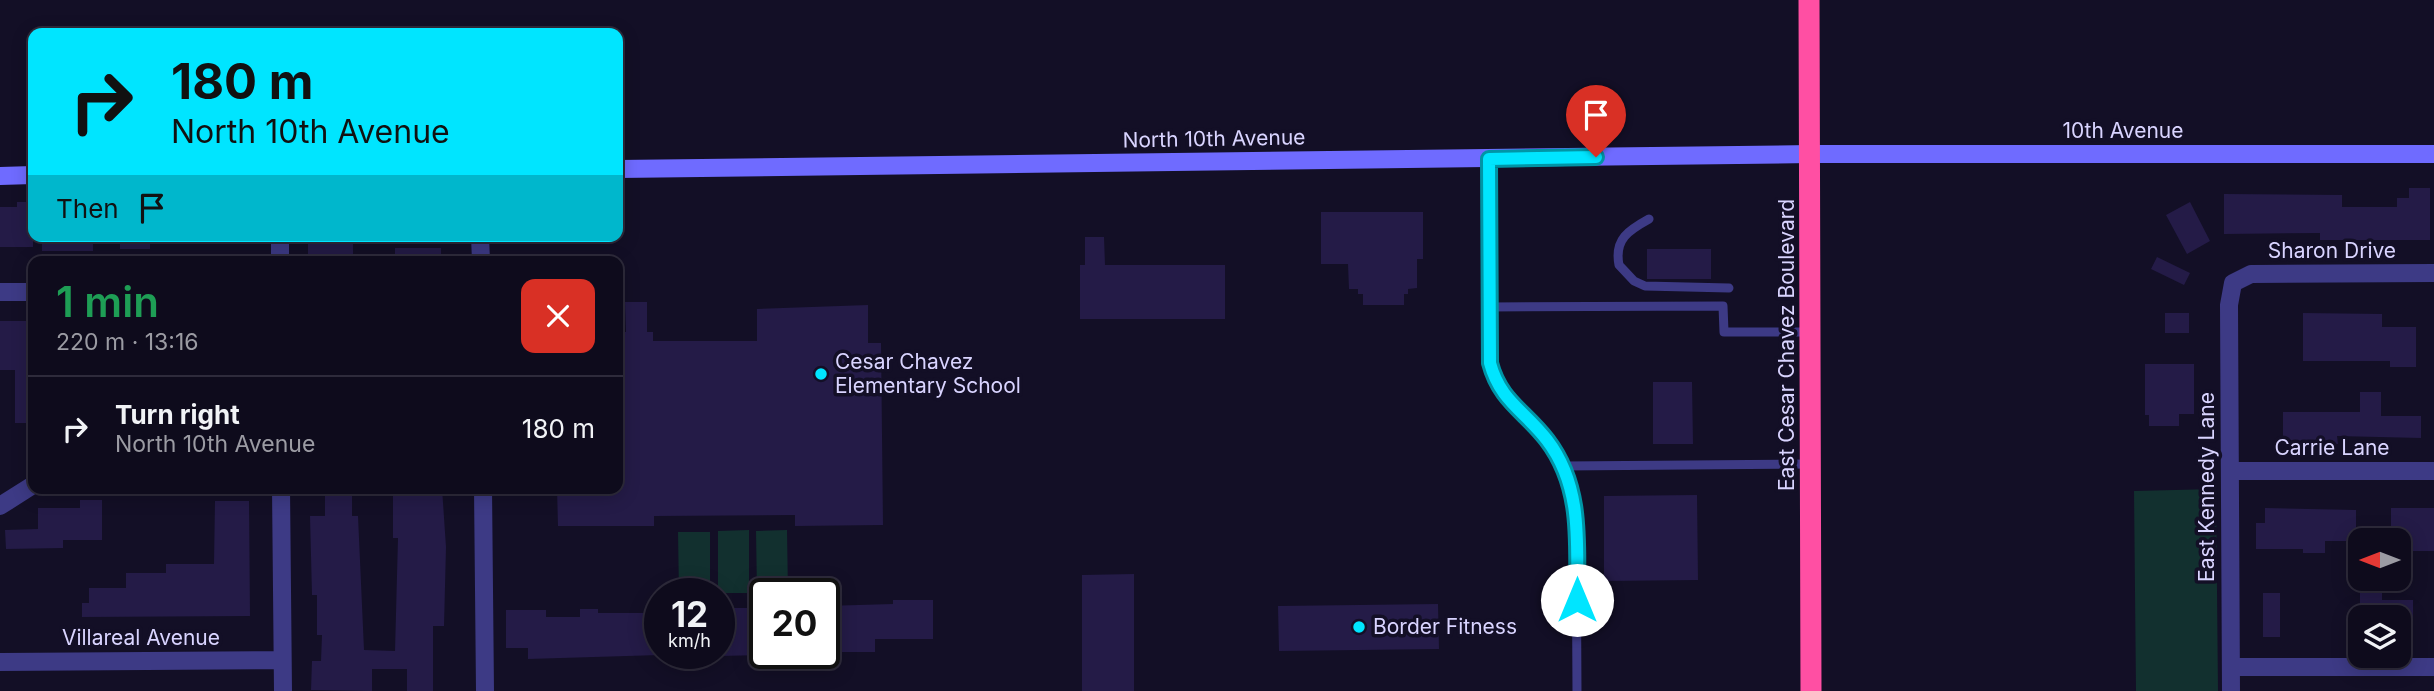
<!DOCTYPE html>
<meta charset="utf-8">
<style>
:root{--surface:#0e0b1c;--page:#1c1929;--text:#f1f3f6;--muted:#9b9ba3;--line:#2e2b3b}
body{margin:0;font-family:Inter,sans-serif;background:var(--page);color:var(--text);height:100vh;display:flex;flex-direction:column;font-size:26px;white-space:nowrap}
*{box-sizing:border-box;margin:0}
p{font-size:23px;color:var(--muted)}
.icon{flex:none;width:38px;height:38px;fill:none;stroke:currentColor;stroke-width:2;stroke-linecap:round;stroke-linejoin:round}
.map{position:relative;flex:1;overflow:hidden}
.details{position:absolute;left:28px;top:256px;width:595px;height:238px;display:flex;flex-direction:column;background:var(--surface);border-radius:14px;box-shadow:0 4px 18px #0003,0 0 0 2px var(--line)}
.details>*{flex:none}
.guide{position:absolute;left:28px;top:28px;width:595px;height:214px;border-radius:14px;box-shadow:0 4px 18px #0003,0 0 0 2px var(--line);background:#00e5ff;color:#111;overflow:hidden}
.needle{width:46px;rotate:270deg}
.controls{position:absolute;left:2348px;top:528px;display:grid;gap:14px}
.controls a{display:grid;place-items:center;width:63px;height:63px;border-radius:14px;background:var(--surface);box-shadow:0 4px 18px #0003,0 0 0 2px var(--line);font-size:35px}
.speed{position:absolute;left:644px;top:578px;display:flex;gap:14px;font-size:35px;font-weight:700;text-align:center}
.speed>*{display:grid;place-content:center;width:91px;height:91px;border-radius:50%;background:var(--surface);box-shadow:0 4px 18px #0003,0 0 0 2px var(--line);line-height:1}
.speed small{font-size:18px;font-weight:400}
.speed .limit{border:4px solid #111;border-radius:10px;background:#fff;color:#111}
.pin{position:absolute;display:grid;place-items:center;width:60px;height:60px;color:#fff;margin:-72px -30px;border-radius:50% 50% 50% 0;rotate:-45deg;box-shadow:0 0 7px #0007}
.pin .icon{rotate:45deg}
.me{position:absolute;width:77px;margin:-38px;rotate:0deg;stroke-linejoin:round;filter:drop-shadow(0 0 5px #0008)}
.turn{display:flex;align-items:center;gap:24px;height:147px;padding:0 28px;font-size:32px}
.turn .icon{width:91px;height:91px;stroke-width:2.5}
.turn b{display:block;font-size:49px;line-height:60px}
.then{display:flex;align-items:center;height:66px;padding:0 28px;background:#0003;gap:14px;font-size:26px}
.round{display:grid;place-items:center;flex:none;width:74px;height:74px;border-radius:14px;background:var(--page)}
.headline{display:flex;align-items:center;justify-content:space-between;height:119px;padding:0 28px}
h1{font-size:42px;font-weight:600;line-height:52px;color:#1e9e55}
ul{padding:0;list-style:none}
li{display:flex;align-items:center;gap:21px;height:105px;padding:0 28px;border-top:2px solid var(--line)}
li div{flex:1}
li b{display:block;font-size:26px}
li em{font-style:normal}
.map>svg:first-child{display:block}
.green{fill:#12302f}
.building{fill:#241b47}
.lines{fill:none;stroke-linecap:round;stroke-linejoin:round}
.lane{stroke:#3d3a85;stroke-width:9}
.street{stroke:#3d3a85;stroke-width:18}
.secondary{stroke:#6f6bff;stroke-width:18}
.highway{stroke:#ff4fa3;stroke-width:21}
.route-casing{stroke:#0095a6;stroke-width:18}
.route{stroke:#00e5ff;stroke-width:12}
.poi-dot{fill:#00e5ff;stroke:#130f26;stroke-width:2.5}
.labels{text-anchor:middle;stroke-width:7;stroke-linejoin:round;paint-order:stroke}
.street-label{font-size:21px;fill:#d9d4ff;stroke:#130f26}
.poi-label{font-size:21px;fill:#d9d4ff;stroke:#130f26;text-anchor:start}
</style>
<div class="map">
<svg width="2434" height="691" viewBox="0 0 2434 691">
<rect width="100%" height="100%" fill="#130f26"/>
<path class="green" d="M2216,489L2218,691H2136L2134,491Z
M749,530V593H718V531Z
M787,530L788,593H757L756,531Z
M678,532H710V593H679Z"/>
<path class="building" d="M2409,188H2430V240H2320V233L2224,234V194L2342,195V207H2397V198H2409Z
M17,202H33V247H0V207H17Z
M2190,202L2210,241L2187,254L2166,215Z
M1321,212H1423V259H1417V288L1408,289V294H1404V305H1363V294H1358V289H1349L1348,264H1321Z
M42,236H93V251H42Z
M120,236H150V249H120Z
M1085,237H1104L1105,265H1225V319H1080V265H1085Z
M308,242H353V261H308Z
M395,248H441V261H395Z
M1647,249H1711V279H1647Z
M2157,257L2190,273L2184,285L2151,269Z
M625,302H647V332H653V341H757V309L868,305V343H881L883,525L795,526V515L654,516V526H558L557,488H618V332H626Z
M2165,313H2189V333H2165Z
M2303,313L2382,314V327H2416V367H2390V361H2303Z
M0,321H33V423H15V370H0Z
M2145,364H2194V414H2179V426H2149V415H2145Z
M1653,382H1692L1693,444H1653Z
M2360,392H2381V416H2421V438L2337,436L2338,444L2283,440V412H2360Z
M325,488H352V516H358L364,650L395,651L398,538H393V488H442L446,547L444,626H433V691H407V669H372V691L311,690L312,661H321L322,635H317V595H312L310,516H325Z
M1697,495L1698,580L1604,581V496Z
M80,500H102V540H63V548L6,549L5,530L38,529V508H80Z
M215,501H249L250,616L82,617V603H89V588H126V573H166V564H214Z
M2265,508L2356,510V541H2325V553H2303V549H2256V523H2265Z
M2391,508H2434V551H2399V541H2391Z
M1134,574V691H1082V575Z
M2360,587H2382V600H2413V618H2360Z
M2263,593H2280V637H2263Z
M893,600H933V639H875V652H824V606L893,604Z
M1438,604L1439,649L1279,651L1278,606Z
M719,608H765V655L719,656Z
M580,609H598V613H660V655L528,659V648H506V610H546V617H580Z"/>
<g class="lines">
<path class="lane" d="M1489,159L1490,363L1496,385L1547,440L1564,466L1576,507L1577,691
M1649,219C1629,230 1614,239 1619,265L1634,281L1645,286L1729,288
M1489,307L1723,306L1724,332H1808
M1564,466L1809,464"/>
<path class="street" d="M280,236V261
M480,236L481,261
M0,292H33
M2230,471H2434
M281,488L283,691
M483,488L485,691
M0,506L33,485
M0,662L282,660
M2231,667H2434
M2231,691L2229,305L2233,283L2251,274L2434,273"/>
<path class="secondary" d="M618,169L1811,154H2434
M0,176L33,175"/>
<path class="highway" d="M1809,0L1811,691"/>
</g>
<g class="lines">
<defs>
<path id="route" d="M1577,600C1577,544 1583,487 1547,440C1525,411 1500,401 1490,363L1489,159L1596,157"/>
</defs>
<use href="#route" class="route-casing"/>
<use href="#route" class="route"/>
</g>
<g class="poi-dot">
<circle cx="821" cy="374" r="7"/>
<circle cx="1359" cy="627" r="7"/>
</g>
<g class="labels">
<g class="street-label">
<text x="2123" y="138">10th Avenue</text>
<text transform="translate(1214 139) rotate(-1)" y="7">North 10th Avenue</text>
<text x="2332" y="258">Sharon Drive</text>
<text transform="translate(1787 345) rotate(-90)" y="7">East Cesar Chavez Boulevard</text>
<text x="2332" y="455">Carrie Lane</text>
<text transform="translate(2207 487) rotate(-90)" y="7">East Kennedy Lane</text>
<text x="141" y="645">Villareal Avenue</text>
</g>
<g class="poi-label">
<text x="835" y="369">Cesar Chavez<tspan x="835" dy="24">Elementary School</tspan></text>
<text x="1373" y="634">Border Fitness</text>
</g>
</g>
</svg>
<div class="controls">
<a><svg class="needle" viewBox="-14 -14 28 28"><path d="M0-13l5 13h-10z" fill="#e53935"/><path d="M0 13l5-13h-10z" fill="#9b9ba3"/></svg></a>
<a><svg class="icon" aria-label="layers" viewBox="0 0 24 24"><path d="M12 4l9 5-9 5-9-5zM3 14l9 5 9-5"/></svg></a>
</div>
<div class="speed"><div>12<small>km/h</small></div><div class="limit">20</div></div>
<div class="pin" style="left:1596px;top:157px;background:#d93025"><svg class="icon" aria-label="arrive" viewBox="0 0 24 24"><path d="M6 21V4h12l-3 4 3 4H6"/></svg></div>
<svg class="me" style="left:1577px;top:600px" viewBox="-20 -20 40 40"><circle r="19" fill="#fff"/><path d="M0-13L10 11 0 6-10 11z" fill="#00e5ff"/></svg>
<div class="guide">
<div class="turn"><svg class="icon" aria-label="right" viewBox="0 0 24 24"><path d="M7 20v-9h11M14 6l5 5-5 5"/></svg><div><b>180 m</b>North 10th Avenue</div></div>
<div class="then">Then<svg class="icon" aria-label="arrive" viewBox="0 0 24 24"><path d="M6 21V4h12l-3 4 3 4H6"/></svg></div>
</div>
<section class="details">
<div class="headline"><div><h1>1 min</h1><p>220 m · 13:16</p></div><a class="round" style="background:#d93025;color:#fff"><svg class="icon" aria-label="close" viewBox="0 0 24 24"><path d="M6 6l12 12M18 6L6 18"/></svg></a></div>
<ul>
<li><svg class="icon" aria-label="right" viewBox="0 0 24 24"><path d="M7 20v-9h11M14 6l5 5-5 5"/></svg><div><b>Turn right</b><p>North 10th Avenue</p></div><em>180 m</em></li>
</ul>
</section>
</div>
